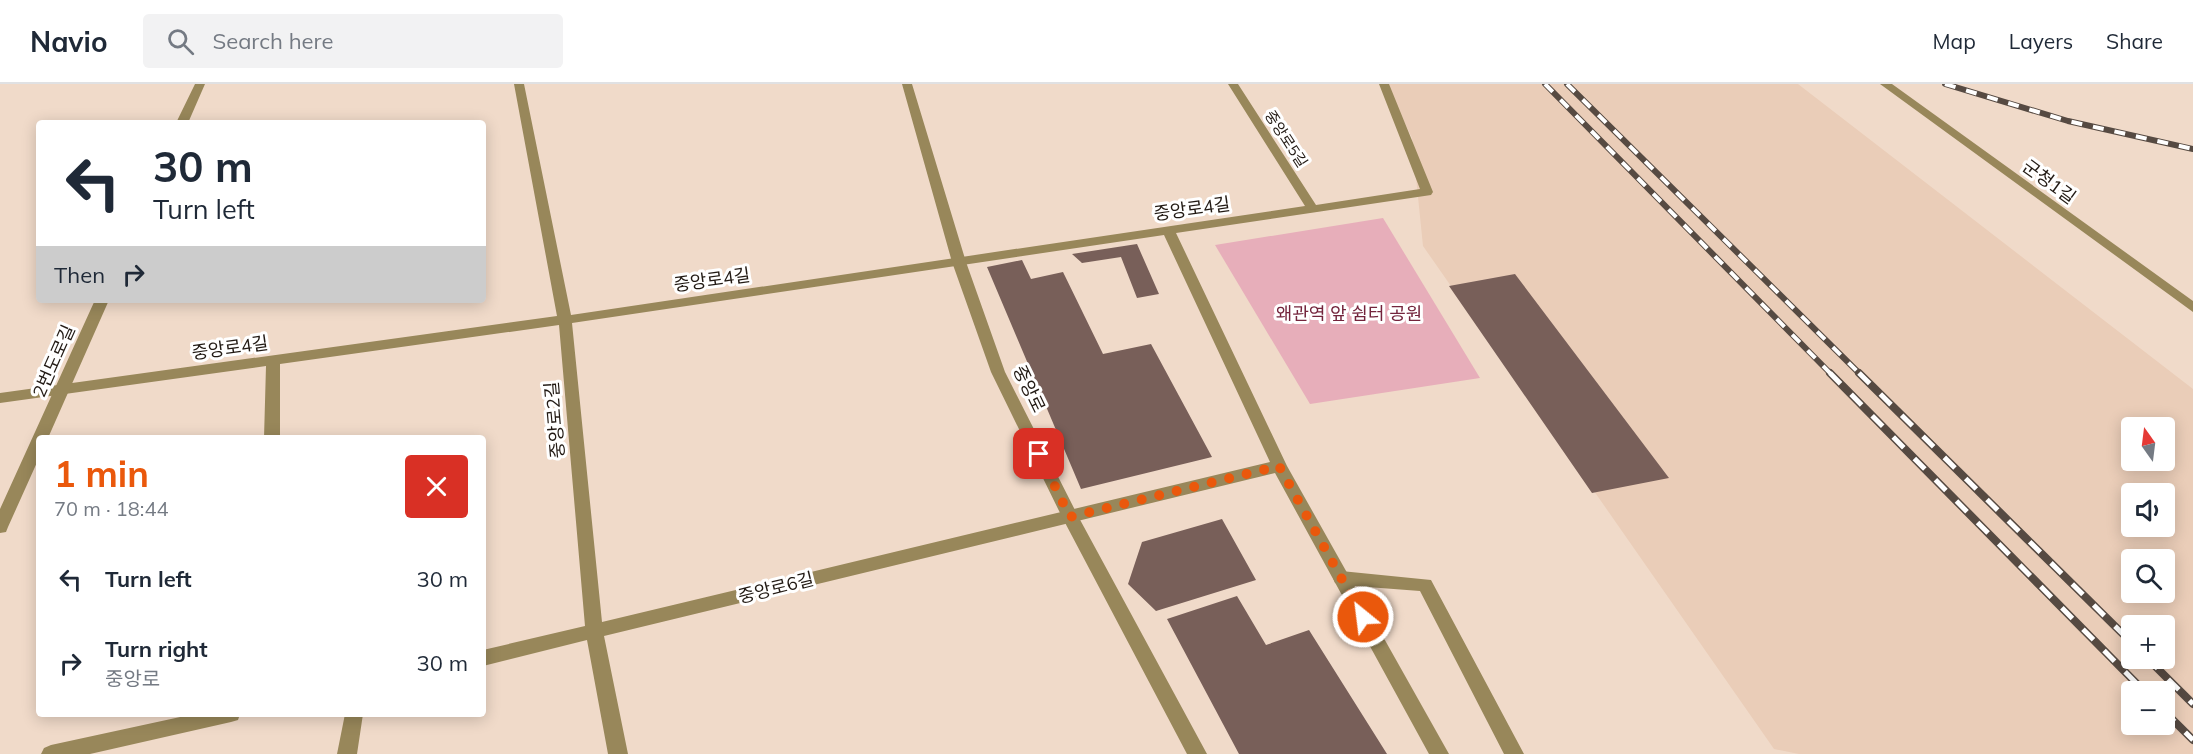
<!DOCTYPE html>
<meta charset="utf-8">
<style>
:root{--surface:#fff;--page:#f2f2f3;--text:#1f2937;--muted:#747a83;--line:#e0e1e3;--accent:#ea580c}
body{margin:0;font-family:Mulish,"Noto Sans KR",sans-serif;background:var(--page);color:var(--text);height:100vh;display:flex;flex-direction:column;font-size:22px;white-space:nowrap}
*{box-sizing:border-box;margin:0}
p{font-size:20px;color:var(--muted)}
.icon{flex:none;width:33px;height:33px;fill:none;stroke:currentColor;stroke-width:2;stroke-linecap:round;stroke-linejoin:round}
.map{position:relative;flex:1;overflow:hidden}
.sheet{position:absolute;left:36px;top:351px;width:450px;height:282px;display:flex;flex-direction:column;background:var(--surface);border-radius:6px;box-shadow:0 3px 15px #0003}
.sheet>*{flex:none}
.hud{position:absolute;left:36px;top:36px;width:450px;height:183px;border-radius:6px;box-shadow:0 3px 15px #0003;background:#fff;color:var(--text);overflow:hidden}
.needle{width:39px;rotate:346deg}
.buttons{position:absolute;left:2121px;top:333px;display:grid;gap:12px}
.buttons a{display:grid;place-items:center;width:54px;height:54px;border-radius:6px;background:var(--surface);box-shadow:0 3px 15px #0003;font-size:30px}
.pin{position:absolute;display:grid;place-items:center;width:51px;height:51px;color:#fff;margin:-26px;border-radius:12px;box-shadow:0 3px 9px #0006}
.me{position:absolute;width:66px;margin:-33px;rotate:331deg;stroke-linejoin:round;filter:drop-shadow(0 0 4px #0008)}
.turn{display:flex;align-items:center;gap:21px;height:126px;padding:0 18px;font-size:27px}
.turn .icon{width:78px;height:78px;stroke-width:2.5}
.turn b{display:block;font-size:42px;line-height:51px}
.then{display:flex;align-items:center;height:57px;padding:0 18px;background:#0003;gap:12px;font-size:22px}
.round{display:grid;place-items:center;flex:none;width:63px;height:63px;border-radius:6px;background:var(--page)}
.head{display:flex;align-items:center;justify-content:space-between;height:102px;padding:0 18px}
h1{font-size:36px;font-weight:700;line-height:45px;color:var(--accent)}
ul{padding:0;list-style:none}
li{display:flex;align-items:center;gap:18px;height:84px;padding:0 18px}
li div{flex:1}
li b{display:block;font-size:22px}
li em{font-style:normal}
header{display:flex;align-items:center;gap:36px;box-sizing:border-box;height:84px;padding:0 30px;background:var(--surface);border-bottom:2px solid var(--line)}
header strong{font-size:28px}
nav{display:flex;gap:33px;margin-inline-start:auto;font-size:21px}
.search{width:420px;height:54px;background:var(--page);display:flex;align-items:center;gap:15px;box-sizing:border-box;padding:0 21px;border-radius:6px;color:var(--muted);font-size:22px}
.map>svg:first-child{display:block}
.built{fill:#eacdb8;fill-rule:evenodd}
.green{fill:#e7aeba}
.building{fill:#785f59}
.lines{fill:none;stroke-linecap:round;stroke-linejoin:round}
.service{fill:#98875a;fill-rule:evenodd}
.minor{fill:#98875a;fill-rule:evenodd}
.tertiary{fill:#98875a;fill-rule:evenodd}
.rail-far1-casing{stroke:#564a42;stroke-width:6}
.rail-casing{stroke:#564a42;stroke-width:8}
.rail-far1{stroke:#fff;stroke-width:4;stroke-dasharray:11;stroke-linecap:butt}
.rail{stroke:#fff;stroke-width:5;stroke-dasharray:15;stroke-linecap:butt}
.route{stroke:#ea580c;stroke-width:10;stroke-dasharray:0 18}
.labels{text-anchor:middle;stroke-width:6;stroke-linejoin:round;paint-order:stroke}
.far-street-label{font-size:15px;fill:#211913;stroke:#fff}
.street-label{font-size:18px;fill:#211913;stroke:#fff}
.park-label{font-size:18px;fill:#73243c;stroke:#fff}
</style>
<header>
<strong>Navio</strong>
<div class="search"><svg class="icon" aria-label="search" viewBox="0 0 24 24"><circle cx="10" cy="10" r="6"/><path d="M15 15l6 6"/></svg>Search here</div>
<nav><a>Map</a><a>Layers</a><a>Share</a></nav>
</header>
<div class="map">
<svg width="2193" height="670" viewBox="0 0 2193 670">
<rect width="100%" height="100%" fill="#f0dac9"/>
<path class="built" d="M1386,0H1798L2193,305V670H1799L1774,665L1423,162L1412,54ZM2132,344H2164V376H2132ZM2132,410H2164V442H2132ZM2132,476H2164V508H2132ZM2132,542H2164V574H2132ZM2132,608H2164V640H2132Z"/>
<path class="green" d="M1383,134L1480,294L1310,320L1215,161Z"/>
<path class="building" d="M1137,160L1159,210L1137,214L1121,173L1082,179L1072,170Z
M1022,176L1031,195L1063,188L1103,270L1151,260L1212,373L1081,405L987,183Z
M1515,190L1669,394L1592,409L1449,202Z
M1222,435L1256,496L1156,527L1128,500L1142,458Z
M1237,512L1266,561L1309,546L1387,670H1239L1167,535Z"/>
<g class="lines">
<path class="service" d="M1341,487L1431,496L1524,670H1504L1420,507L1341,501L1335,499L1333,494L1335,489Z"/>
<path class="minor" d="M514,0H524L571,231L1305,122L1228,0H1238L1316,121L1420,105L1379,0H1389L1433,108L1431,111L1176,149L1287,382L1449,670H1429L1275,389L604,552L628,670H608L587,556L483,582V566L585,542L559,241L280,280V354H264L266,282L0,319V309L557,232ZM1164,151L1270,378L602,538L572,239Z
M194,630H240L238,636L231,638L90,670H41L44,664L51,661Z
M345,630H363L357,670H337Z"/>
<path class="tertiary" d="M195,0H205L188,39H176Z
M902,0H912L966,178L1005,288L1078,432L1207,670H1187L1062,433L991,288L952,178Z
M1880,0H1892L2193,217V228Z
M95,216H109L48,354H39V374L8,443L6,448L0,449V425Z"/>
<defs>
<path id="rail-far1" d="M1545,0L1831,290
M1567,0L1860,290
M1945,0L2068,37L2193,65"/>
<path id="rail" d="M1830,289L2145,608
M1859,289L2132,559
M2147,574L2193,620
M2164,627L2193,656"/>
</defs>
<use href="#rail-far1" class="rail-far1-casing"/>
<use href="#rail" class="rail-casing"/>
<use href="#rail-far1" class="rail-far1"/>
<use href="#rail" class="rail"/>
</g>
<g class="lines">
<path class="route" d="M1039,370L1070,433L1279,382L1363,533"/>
</g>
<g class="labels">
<g class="far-street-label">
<text transform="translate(1286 55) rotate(57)" y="5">중앙로5길</text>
</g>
<g class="street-label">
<text transform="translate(2049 98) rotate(36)" y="6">군청1길</text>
<text transform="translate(1192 125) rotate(-8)" y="6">중앙로4길</text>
<text transform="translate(712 196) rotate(-8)" y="6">중앙로4길</text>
<text transform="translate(230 264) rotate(-8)" y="6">중앙로4길</text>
<text transform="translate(54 277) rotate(-66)" y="6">2번도로길</text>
<text transform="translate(1029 305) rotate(64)" y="6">중앙로</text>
<text transform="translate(555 336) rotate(-95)" y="6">중앙로2길</text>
<text transform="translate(776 504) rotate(-14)" y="6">중앙로6길</text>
</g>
<g class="park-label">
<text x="1349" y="236">왜관역 앞 쉼터 공원</text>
</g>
</g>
</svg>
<div class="buttons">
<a><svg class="needle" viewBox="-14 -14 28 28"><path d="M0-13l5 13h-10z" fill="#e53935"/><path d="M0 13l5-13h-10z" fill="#747a83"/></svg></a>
<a><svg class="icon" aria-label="sound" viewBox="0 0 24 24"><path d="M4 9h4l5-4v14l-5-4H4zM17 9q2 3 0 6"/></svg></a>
<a><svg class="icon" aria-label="search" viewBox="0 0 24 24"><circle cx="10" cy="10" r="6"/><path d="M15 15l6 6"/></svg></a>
<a>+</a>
<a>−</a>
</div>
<div class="pin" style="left:1039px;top:370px;background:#d93025"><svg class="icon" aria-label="arrive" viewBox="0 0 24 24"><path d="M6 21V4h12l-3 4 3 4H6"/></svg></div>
<svg class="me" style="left:1363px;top:533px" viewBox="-20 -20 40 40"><circle r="17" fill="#ea580c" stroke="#fff" stroke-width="3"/><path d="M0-11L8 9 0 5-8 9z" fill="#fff"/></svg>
<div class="hud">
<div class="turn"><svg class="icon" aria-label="left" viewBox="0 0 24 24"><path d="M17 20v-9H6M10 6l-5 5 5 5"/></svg><div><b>30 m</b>Turn left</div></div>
<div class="then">Then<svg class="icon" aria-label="right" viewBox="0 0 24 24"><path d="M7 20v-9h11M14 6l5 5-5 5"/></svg></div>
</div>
<section class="sheet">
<div class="head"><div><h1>1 min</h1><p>70 m · 18:44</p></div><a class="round" style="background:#d93025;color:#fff"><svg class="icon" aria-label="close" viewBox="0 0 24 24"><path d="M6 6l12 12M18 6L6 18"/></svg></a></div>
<ul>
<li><svg class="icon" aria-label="left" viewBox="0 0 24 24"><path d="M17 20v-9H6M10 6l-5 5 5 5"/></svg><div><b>Turn left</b></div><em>30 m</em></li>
<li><svg class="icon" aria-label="right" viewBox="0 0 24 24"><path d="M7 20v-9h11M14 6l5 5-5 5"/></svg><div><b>Turn right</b><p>중앙로</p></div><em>30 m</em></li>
</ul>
</section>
</div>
